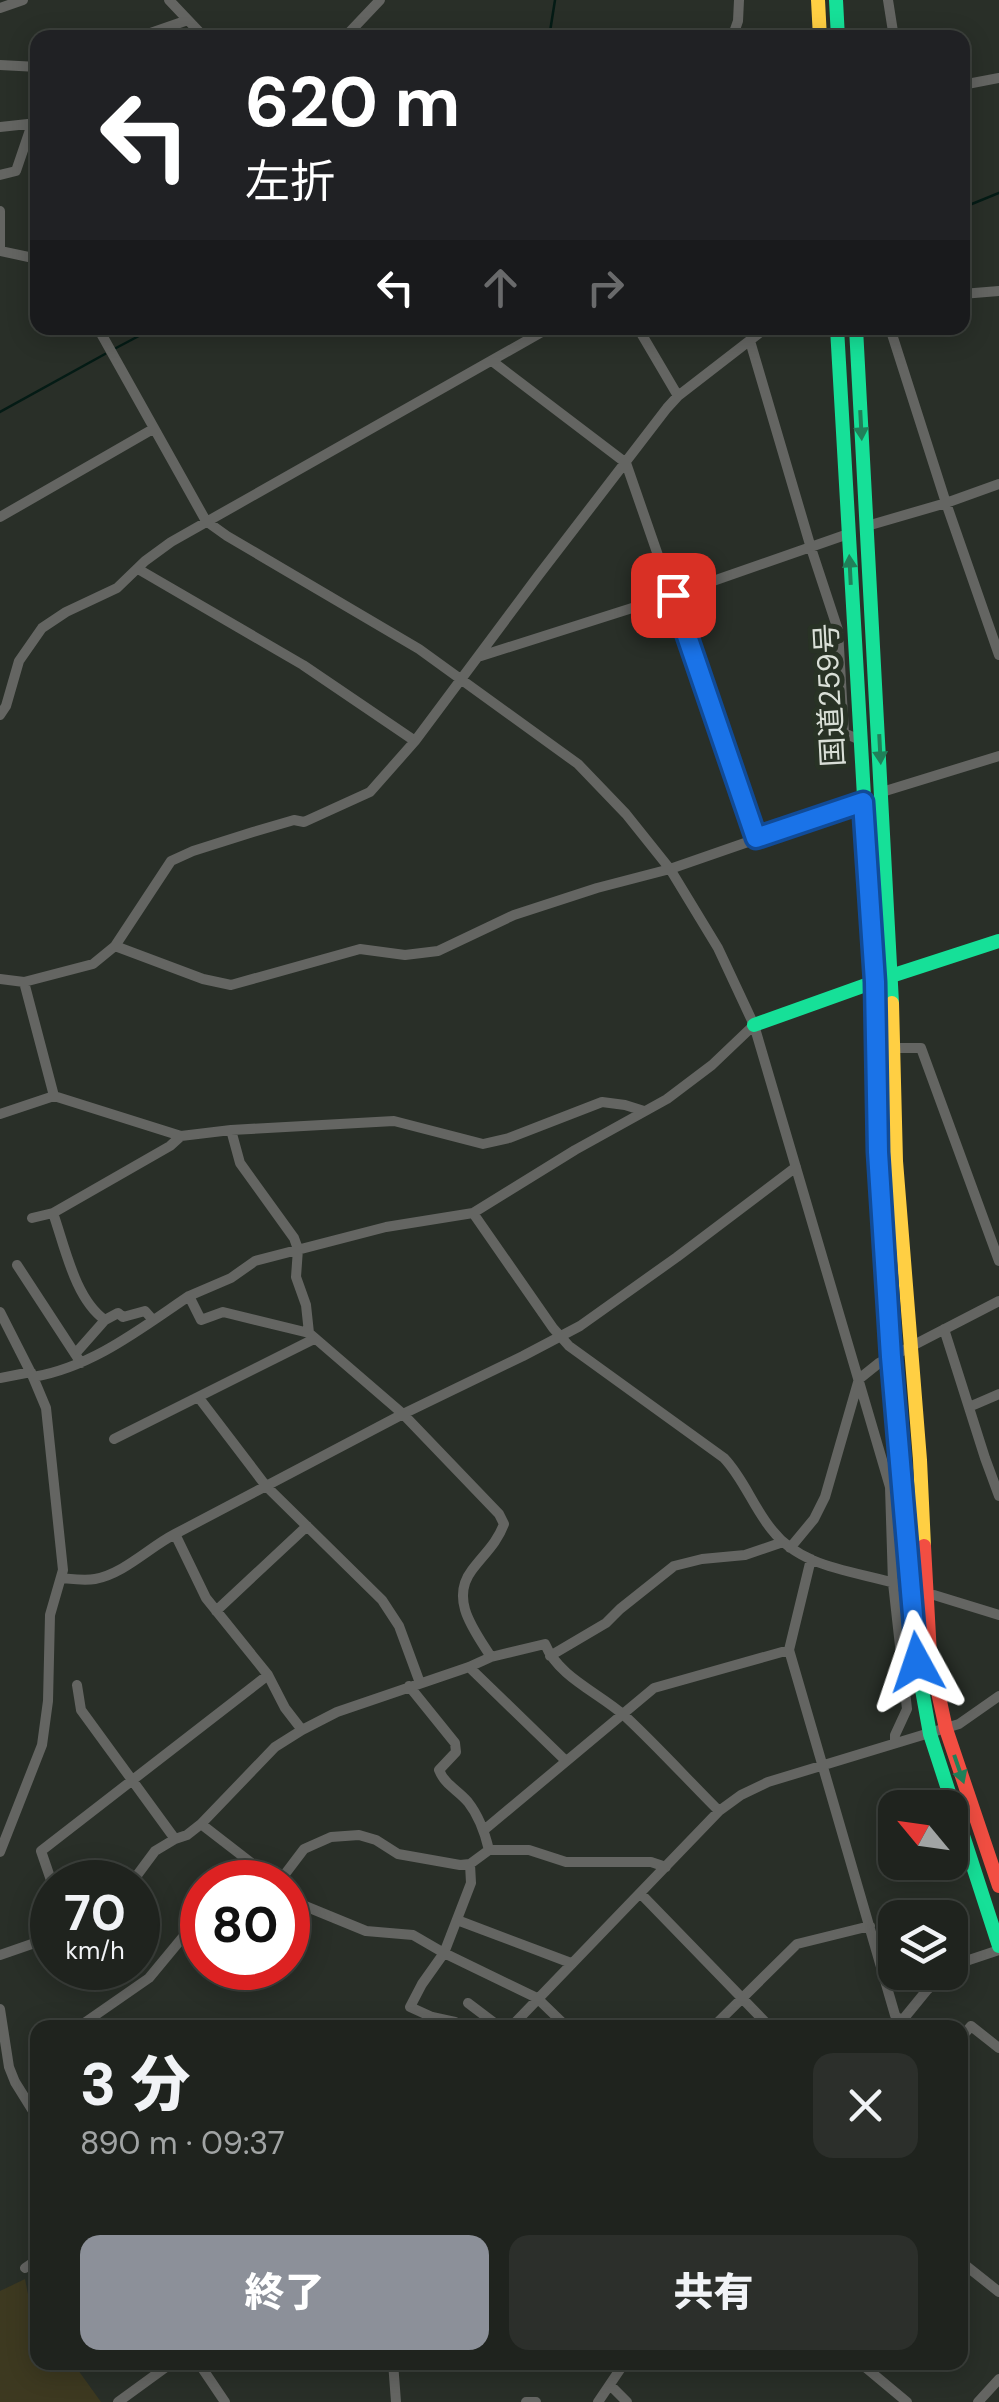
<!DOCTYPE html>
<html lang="ja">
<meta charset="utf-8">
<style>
:root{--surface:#1f231e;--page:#2c2f2b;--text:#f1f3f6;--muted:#a1a4a4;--line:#3c403c;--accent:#8c9099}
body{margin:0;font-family:"DM Sans","Noto Sans JP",sans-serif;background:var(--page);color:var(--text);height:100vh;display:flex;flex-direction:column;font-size:38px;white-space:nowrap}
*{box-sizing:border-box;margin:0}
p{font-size:32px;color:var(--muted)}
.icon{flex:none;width:55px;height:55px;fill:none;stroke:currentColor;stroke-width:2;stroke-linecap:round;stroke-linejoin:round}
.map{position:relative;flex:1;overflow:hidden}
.details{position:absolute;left:30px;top:2020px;width:938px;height:350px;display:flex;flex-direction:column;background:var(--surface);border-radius:20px;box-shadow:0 5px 25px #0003,0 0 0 2px var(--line)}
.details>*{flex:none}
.hud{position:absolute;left:30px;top:30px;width:940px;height:305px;border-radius:20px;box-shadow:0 5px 25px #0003,0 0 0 2px var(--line);background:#202124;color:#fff;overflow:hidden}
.needle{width:65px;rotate:299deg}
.fabs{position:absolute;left:878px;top:1790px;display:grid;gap:20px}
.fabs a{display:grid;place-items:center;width:90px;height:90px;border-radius:20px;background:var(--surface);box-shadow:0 5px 25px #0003,0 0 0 2px var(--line);font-size:50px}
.speed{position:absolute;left:30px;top:1860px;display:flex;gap:20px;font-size:50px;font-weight:700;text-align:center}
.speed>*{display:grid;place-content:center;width:130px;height:130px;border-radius:50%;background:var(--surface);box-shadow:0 5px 25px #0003,0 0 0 2px var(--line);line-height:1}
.speed small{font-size:25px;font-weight:400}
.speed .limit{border:15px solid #d22;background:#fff;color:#111}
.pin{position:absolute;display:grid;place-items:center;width:85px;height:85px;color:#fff;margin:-42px;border-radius:20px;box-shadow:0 5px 15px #0006}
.me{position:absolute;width:110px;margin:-55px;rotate:355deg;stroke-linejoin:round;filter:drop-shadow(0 0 8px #0008)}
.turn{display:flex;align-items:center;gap:35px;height:210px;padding:0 50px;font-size:45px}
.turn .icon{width:130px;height:130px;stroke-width:2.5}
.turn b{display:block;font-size:70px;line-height:85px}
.lanes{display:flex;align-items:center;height:95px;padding:0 50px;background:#0003;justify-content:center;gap:50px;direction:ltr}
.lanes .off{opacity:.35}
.round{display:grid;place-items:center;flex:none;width:105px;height:105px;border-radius:20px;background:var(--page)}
.head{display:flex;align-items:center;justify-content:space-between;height:170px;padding:0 50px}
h1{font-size:60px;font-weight:800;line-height:75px}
.primary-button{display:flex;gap:20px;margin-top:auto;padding:20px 50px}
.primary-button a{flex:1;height:115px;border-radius:20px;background:var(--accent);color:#fff;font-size:40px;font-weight:800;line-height:115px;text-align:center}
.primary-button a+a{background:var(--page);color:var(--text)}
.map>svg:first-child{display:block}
.green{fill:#3d3920}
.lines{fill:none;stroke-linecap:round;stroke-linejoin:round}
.stream{stroke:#041b15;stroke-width:2.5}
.street{stroke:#646562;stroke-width:10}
.fast{stroke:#16e098;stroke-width:14}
.slow{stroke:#ffcf43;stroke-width:14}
.jam{stroke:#f24e42;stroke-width:14}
.oneway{fill:#208059}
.route-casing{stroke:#114b97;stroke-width:25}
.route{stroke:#1a73e8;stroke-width:18}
.labels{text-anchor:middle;stroke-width:10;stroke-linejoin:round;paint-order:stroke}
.street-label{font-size:30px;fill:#d9dfd7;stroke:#283225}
</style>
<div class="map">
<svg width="999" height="2402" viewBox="0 0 999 2402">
<rect width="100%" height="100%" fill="#292f28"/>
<path class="green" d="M25,2279L30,2304L37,2314L38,2362L73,2363L101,2402H0V2291Z"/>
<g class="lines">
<path class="stream" d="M549,38L555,0
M962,208L999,193
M116,348L154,328
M0,412L105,354"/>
<path class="street" d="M169,0L205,38
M888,0L894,38
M0,8L23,0
M136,38L188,20
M344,38L380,0
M732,38L738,21L739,0
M0,65L38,67
M962,85L999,78
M0,127L37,123
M0,175L16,171L32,124
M0,211V251
M0,251L38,259
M962,294L999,291
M98,328L206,521L227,536L419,649L578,764L626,814L670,869L718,948L754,1025L890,1487L893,1583L907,1709L895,1735V1743
M638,328L678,396
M890,328L946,503L999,655
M750,341L811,548L838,630L844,733L860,740
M492,361L626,463L756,838
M0,517L153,429
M867,526L946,503L999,484
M138,569L303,665L415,741
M481,656L673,595L848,534
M0,715L6,706L19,661L42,628L66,612L117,588L145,561L171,542L549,328
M882,792L999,756
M115,946L203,979L231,985L360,949L405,955L438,951L514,915L597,888L670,869L863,802
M0,979L24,982L93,964L115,946L171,861L193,851L253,832L294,820L304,822L370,792L415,741L538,576L667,408L678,396L766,328
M24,982L54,1096L181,1136L231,1130L394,1121L483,1144L509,1138L602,1102L625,1105L644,1111
M893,1048H921L999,1261
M0,1114L54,1096
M231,1130L240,1163L294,1238L298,1249L296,1277L306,1305L309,1333
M53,1213C65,1247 75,1299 105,1320
M473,1213L553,1328L569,1346L724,1458C744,1479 753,1507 772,1530C802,1569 857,1571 901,1585
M32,1218L53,1213L170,1146L181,1136
M17,1265L81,1363
M189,1296L231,1278L255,1261L386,1227L473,1213L575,1150L667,1099L712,1065L754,1025
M0,1312L33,1377L46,1408L63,1570L50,1615L48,1701L42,1745L0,1852
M944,1329L985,1458L999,1496
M75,1354L105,1320L118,1313L123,1317L145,1311L153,1320
M33,1377C92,1367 140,1329 189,1296L201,1320L223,1312L309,1333L403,1414L499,1514L504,1524C497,1543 484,1554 472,1570C449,1600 475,1631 491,1657
M0,1378L31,1372
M199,1398L266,1486L382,1600L399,1626L420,1683
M969,1407L999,1394
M114,1439L314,1339
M175,1534L206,1598L268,1675L285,1708L302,1730
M790,1548L814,1519L825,1497L859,1379L879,1363L999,1301
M811,1559L789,1650L895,2015L901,2021
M61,1578C72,1579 84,1581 95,1579C125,1573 148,1548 175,1534L403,1414L523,1356L580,1326L677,1257L796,1167
M934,1595L999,1615
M216,1611L307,1526
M550,1656L606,1623L620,1609L674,1566L702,1559L745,1555L783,1542
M469,1667L566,1761
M77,1685L81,1710L175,1839
M409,1686L455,1743L456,1752L439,1770C445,1785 458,1790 468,1802C479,1816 485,1833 489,1850
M201,1824L276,1882
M484,1830L654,1688L789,1650
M132,1882L155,1851L175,1839L187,1835L201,1824L275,1747L302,1730L337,1712L469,1667L491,1657L545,1644C559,1678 600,1693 626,1717C658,1747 688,1780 719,1811
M279,1882L304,1849L331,1837L359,1835L376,1840L398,1854L460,1865L470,1864
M52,1883L41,1851L268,1675
M288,1891L305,1906L366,1931L413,1935L444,1953L537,1998L568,2028
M640,1893L771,2028
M457,1920L571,1963
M288,1926L305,1906
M0,1955L52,1937
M950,1970L957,1964L999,1950
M242,1976L250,1968
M468,2003L501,2028
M0,2009L9,2067L15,2082L38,2119
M455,2022L432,2017L410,2007L422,1984L444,1953L471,1883L470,1864L489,1850H529L566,1862H651L666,1867
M77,2028L149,1978L202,1914
M510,2028L719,1811L741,1795L768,1782L959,1724L999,1696
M712,2028L797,1944L870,1926
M896,2028L927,1990L946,1972
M960,2039L971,2026L999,2048
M960,2261L999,2292
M25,2268L38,2259
M198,2362L225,2402
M393,2362L396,2402
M859,2362L907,2402
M610,2385L627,2402
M118,2402L173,2362
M526,2402H536
M598,2402L625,2362
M978,2402L999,2379"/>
<path class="fast" d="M836,0L838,38
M837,328L874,970
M856,328L892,1003
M754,1025L891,976L999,941
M900,1458L917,1662L930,1734L999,1946"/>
<path class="slow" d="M818,0L820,38
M892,1003L896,1161L920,1460L924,1546"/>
<path class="jam" d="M874,970L878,1152L900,1458
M924,1546L930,1655L946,1729L999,1886"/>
</g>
<defs><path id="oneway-solid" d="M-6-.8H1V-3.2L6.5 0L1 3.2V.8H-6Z" transform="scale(2.5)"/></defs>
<g class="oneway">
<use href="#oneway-solid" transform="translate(861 425) rotate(87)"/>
<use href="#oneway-solid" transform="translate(850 570) rotate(-93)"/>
<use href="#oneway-solid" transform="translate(880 749) rotate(87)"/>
<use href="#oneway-solid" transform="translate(959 1769) rotate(71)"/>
</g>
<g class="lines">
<defs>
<path id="route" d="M673,595L756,838L863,802L875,982L878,1152L891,1357L917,1662"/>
</defs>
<use href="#route" class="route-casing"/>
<use href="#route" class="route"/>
</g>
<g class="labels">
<g class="street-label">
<text transform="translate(830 695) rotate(-93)" y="10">国道259号</text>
</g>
</g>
</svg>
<div class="fabs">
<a><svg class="needle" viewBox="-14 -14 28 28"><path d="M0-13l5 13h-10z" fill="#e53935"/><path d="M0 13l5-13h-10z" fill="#a1a4a4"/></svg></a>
<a><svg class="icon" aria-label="layers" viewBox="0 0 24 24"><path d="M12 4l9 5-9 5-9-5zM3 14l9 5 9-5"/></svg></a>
</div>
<div class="speed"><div>70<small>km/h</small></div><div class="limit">80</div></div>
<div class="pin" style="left:673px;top:595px;background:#d93025"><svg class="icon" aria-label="arrive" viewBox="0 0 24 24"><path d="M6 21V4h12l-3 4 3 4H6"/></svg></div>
<svg class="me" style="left:917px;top:1662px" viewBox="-20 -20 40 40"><path d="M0-17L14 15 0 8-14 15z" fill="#1a73e8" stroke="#fff" stroke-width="4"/></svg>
<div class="hud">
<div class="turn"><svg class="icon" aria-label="left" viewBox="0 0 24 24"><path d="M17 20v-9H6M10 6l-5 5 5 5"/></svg><div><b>620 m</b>左折</div></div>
<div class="lanes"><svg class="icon" aria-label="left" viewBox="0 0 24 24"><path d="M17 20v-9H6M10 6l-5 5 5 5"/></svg><svg class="icon off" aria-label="ahead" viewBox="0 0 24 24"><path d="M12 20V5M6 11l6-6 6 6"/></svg><svg class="icon off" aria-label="right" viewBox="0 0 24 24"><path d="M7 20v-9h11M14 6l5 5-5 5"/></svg></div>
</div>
<section class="details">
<div class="head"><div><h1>3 分</h1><p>890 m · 09:37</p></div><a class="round"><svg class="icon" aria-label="close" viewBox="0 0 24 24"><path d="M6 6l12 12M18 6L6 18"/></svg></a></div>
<div class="primary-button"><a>終了</a><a>共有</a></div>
</section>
</div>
